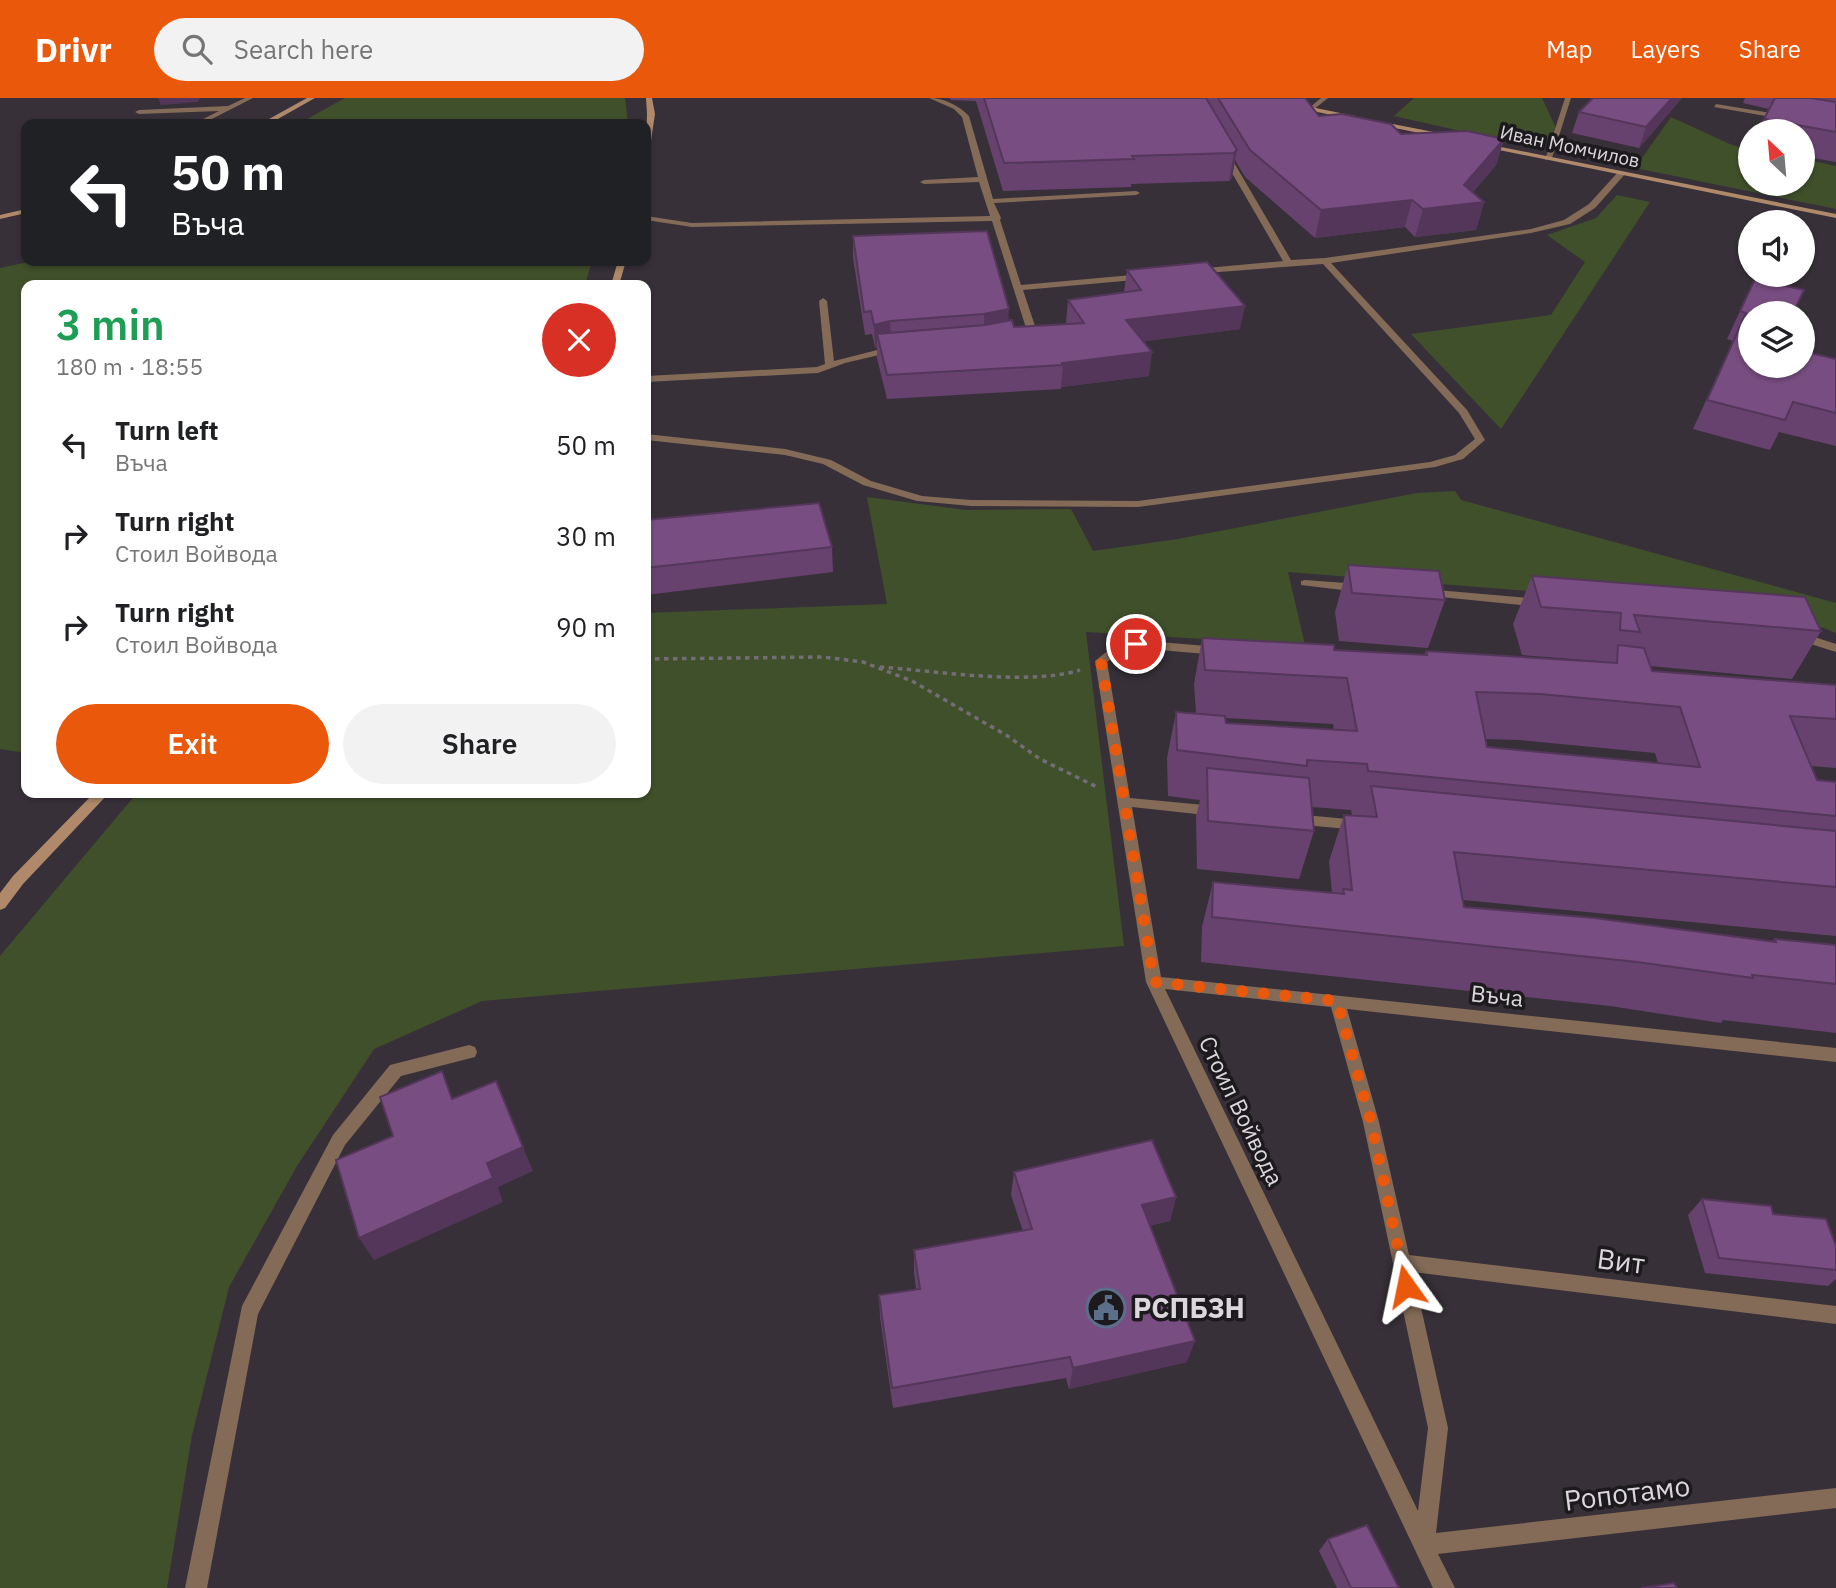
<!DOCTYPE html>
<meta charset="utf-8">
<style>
:root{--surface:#fff;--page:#f2f2f2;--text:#202124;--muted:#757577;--accent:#ea580c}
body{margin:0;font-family:"IBM Plex Sans",sans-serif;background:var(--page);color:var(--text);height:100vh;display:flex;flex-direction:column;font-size:26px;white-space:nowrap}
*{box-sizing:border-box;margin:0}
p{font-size:23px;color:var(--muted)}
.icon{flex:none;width:38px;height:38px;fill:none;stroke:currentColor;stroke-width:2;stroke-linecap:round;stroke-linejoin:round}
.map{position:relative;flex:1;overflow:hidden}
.details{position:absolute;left:21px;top:182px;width:630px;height:518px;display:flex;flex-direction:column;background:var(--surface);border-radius:14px;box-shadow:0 2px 5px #0004}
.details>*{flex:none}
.banner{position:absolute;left:21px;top:21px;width:630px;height:147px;border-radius:14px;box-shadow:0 2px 5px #0004;background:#202124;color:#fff;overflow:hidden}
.needle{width:46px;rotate:334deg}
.buttons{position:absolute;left:1738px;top:21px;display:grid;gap:14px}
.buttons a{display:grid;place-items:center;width:77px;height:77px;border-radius:50%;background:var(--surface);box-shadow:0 2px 5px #0004;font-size:35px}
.pin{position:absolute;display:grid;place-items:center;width:60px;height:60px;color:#fff;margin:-30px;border:4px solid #fff;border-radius:50%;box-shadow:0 2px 7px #0007}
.me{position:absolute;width:77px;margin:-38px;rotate:348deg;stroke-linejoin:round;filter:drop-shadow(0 0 5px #0008)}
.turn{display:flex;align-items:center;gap:24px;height:147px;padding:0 35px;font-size:32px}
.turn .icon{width:91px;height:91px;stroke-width:2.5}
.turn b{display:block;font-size:49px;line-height:60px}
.round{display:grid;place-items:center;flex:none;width:74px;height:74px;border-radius:37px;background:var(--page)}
.summary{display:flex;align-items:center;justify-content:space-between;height:119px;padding:0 35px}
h1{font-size:42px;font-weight:600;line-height:52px;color:#1e9e55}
.button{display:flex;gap:14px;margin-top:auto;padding:14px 35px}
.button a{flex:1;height:80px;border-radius:42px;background:var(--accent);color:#fff;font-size:28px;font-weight:600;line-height:80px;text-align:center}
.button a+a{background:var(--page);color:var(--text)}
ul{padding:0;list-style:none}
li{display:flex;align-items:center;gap:21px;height:91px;padding:0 35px}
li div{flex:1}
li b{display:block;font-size:26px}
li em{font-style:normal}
header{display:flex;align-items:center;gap:42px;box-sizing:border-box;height:98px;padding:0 35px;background:var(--accent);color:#fff}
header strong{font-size:33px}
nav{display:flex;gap:38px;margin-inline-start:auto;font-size:24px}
.search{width:490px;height:63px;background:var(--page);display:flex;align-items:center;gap:18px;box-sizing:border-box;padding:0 24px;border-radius:38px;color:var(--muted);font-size:26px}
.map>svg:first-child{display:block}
.green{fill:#40502b}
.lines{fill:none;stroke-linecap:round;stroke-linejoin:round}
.path{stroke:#746d75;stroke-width:3.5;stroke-dasharray:4.5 4.5;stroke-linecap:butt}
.lane{fill:#836b57;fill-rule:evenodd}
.street{fill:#836b57;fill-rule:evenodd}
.secondary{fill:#af896a;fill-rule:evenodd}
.wall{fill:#67426f;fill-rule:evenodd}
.shaded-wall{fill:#54365a}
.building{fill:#784d81;stroke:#54365a;stroke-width:2;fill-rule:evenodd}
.route{stroke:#ea580c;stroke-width:12;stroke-dasharray:0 21.6}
.labels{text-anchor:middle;stroke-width:7;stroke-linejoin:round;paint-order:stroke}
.far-street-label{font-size:19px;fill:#dbd7dc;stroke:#1d1a1e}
.street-label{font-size:23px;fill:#dbd7dc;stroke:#1d1a1e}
.near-street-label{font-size:28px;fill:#dbd7dc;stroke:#1d1a1e}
.near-poi-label{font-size:28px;font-weight:bold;fill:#dbd7dc;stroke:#1d1a1e;text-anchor:start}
</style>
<header>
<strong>Drivr</strong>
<div class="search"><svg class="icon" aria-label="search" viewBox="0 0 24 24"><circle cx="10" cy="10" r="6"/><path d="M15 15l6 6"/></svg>Search here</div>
<nav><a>Map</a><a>Layers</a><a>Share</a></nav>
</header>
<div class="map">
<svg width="1836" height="1490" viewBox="0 0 1836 1490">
<rect width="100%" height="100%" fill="#383039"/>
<path class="green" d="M345,0H625L628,26H298Z
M1414,0H1542L1556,30L1540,51L1394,18Z
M1671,19L1732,47L1750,51V86H1802L1803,61L1836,68V111L1635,70Z
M1617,97L1650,104L1501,331L1411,236L1551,217L1585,164L1547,137L1596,120Z
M33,163H592L585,187H26V655L0,651V170Z
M1455,393L1461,402L1836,505V535L1824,530L1747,510L1288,474L1305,547L1086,534L1124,848L482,903L374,951L297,1068L229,1189L192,1337L167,1490H0V858L137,695H646V515L887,506L867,399L966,412L1071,411L1093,453L1178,441L1417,395Z"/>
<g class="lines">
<path class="path" d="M646,561L823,559L863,564L912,583L1006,637L1040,661L1099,690
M880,569C937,573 1028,588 1080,572"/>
<path class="lane" d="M245,0H253L202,26H193L219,13L139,16L135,14L139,12L228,8Z
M929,0C944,0 958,7 969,18L993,101L1136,93L1140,95L1136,97L994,105L1001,120L1000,122L1021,187L1143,176L1147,179L1146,181L1023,192L1037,234L1024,240H1018V236L1027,233L992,123L692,129L646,122V118L692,125L990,118L979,84L924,86L920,84L924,82L978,79L962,19L954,11Z
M1321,0H1328L1313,12H1309V10Z
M1565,0H1571L1552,60L1545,62Z
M1716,6L1783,17L1787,19L1783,21L1714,9Z
M1225,54L1229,56L1291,162L1325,160L1531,131L1564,122L1589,106L1619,73L1626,75L1595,110L1570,126L1531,135L1331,165L1467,312L1485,342L1463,361L1435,369L1138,409L971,408L917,403L863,387L823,366L785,357L646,342V336L785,351L831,362L871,383L922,398L971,402L1138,403L1430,364L1455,357L1475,341L1459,315L1323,166L1192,176V172L1195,171L1283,163L1221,56Z
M823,200L827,203L834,263L893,248L898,251L896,253L845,265L818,275L646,284V278L817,269L825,266L819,203Z"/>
<path class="street" d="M1305,482L1359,486L1365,490L1359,494L1301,487V483Z
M1425,491L1540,501L1546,505L1540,509L1421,497L1419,495Z
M1799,534L1836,546V554L1795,541L1793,538L1795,535Z
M1136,542L1218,549L1224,553L1218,557L1136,550L1123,553L1107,564L1130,700L1215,708L1222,713L1215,718L1132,709L1161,879L1836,950V964L1347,911L1379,1024L1409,1157L1836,1208V1226L1413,1174L1448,1330L1436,1435L1836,1390V1410L1438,1456L1455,1490H1433L1146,884L1095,563L1115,547ZM1165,891L1331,909L1363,1024L1428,1330L1418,1413Z
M1294,716L1358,722L1365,727L1358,732L1294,726L1287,721Z
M469,947L475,949L477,954L475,959L401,978L345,1047L258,1216L207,1490H185L242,1208L333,1037L390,967Z"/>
<path class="secondary" d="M307,0H315L269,26H260Z
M646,0H652L655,16L650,49L646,51L647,16Z
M1296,6L1355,18L1359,20L1355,22L1294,9Z
M1372,22L1444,36L1448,38L1444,40L1375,26Z
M1481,45L1836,116V120L1484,49H1481Z
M26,111V115L0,121V117Z
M618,163H626L619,187H611Z
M94,695H109L23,786L5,810L0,812V795L13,778Z"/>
</g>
<path class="wall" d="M950,0H1305L1319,18L1401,36L1504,41L1496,67L1473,94L1484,104L1476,132L1415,139L1405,129L1315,140L1245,79L1235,62L1232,80L1229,83L1131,86V89L1003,93L976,3L951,2Z
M1593,0H1682L1639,50L1572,35L1579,14Z
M1745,0H1836V64L1802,58V33H1758L1769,11L1743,5Z
M853,138L1008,222L1014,229L1066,226L1068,202L1124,194L1127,172L1240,231L1144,243L1149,278L1061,289V291L887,301L877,260V250H875L872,236L865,237L853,160Z
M1755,181L1750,268L1836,261V348L1779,334L1770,352L1693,331L1733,243L1727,241Z
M646,422L832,449L833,474L646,497Z
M1348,467L1445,502L1428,550L1339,543L1335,514Z
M1532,478L1821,533L1792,581L1650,568L1652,573L1836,587V670L1811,668L1817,682L1836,684V838L1463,802L1464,809L1773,843L1775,841L1836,847V935L1723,922L1721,925L1610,908L1201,864L1202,829L1213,784L1332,795L1329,763L1344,717H1352L1351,712L1312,709L1314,733L1299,781L1197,771L1196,718L1200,702L1168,698L1167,660L1176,614L1196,615L1194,586L1202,540L1334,552L1424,557L1426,553L1599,564V563L1522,557L1513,526ZM1225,620L1333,626L1334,632L1226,625ZM1485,641L1520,642L1655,655L1658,665L1487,649Z
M1014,1074L1176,1099L1170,1123L1150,1127L1187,1264L1069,1291L1066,1280L893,1310L880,1219L879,1197L916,1191L914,1174V1152L1023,1133L1011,1097Z
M1702,1101L1773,1116L1836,1148V1181L1828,1188L1705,1175L1688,1117Z
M1328,1441L1399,1490H1337L1319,1453Z"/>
<path class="shaded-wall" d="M158,0H200L198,4L161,7Z
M1672,0H1682L1639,50L1646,29Z
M1504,41L1496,67L1463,106L1484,104L1476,132L1415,139L1423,111Z
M1237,52L1232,80L1229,83L1234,55Z
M1412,102L1405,129L1315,140L1321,112Z
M1245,208L1240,231L1123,246L1126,222Z
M1009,211L1008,234L984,239V216Z
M890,223L891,246L877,236V250H875L874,227Z
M1152,254L1149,278L1061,289L1063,267L1062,265Z
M523,1049L533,1073L498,1089L503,1104L374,1162L359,1140L487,1065Z
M1176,1099L1170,1123L1137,1131L1142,1107Z
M1195,1243L1187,1264L1069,1291L1073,1270Z"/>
<path class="building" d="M984,0H1206L1237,52L1234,55L1132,58L1134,61L1004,65Z
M1218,0H1305L1319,18L1342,16L1391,26L1401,36L1467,33L1504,41L1464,87L1484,104L1423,111L1412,102L1321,112L1250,52Z
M1593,0H1672L1646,29L1579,14Z
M1775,0H1811L1836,4V34L1764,21Z
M987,133L1009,211L984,216L890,223L874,227L871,213L864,214L853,138Z
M1207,164L1245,208L1126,222L1152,254L1062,265L1063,267L887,277L877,236L985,227L1012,222L1014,229L1084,225L1068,202L1141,192L1127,172Z
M1755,181L1804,192L1793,215H1750V268H1802V253L1836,261V315L1793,304L1785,322L1707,302L1746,215L1740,213Z
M819,405L832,449L646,470V422Z
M1348,467L1439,473L1445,502L1352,495Z
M1532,478L1805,499L1821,533L1634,517L1640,534L1620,532L1621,515L1541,509Z
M1202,540L1334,547V552L1427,557L1426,553L1617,565L1618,547L1644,550L1652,573L1836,587V621L1790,618L1817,682L1836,684V718L1368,673L1367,666L1307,662V668L1177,652L1176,614L1225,618L1226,625L1357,633L1347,580L1205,572ZM1476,594L1540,596L1680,609L1700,669L1487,649Z
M1207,670L1309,680L1314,733L1208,723Z
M1371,688L1836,733V789L1454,754L1464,809L1595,820L1776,844L1775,841L1836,847V886L1752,877L1753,880L1637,864L1212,819L1213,784L1344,796L1343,791L1352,792L1344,717L1377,719Z
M442,973L452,1001L496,983L523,1049L487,1065L493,1080L359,1140L336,1062L393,1038L380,999Z
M1152,1042L1176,1099L1142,1107L1195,1243L1073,1270L1070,1259L892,1290L879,1197L920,1191L914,1152L1032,1131L1014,1074Z
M1702,1101L1771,1108L1773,1116L1826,1121L1836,1148V1172L1719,1160Z
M1367,1427L1399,1490H1351L1328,1441Z
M1674,1485L1677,1490H1641Z"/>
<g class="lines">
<path class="route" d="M1136,546L1119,550L1101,563L1154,884L1337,903L1371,1024L1406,1188"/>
</g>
<defs>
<symbol id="civic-ring" viewBox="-11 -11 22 22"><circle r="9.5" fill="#1d1a1e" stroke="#5c6f8a" stroke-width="1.5"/><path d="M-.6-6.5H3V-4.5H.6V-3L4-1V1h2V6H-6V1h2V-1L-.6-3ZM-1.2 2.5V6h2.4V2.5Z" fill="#5c6f8a"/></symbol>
</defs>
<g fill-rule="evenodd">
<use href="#civic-ring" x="1084" y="1188" width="44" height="44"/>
</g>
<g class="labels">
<g class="far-street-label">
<text transform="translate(1570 48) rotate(12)" y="7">Иван Момчилов</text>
</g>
<g class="street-label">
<text transform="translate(1497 898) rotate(6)" y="8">Въча</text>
<text transform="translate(1241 1013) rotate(64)" y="8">Стоил Войвода</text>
</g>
<g class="near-street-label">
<text transform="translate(1621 1163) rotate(7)" y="10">Вит</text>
<text transform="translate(1627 1395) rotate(-7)" y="10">Ропотамо</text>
</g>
<g class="near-poi-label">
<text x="1133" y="1220">РСПБЗН</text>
</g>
</g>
</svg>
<div class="buttons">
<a><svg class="needle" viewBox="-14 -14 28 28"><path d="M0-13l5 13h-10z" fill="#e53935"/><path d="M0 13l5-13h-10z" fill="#757577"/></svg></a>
<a><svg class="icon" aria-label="sound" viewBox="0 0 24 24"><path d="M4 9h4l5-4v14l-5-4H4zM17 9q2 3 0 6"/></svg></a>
<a><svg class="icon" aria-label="layers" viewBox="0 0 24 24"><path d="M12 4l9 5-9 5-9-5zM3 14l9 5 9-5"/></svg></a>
</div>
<div class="pin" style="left:1136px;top:546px;background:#d93025"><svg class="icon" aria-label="arrive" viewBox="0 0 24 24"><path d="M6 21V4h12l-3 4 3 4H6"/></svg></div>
<svg class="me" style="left:1406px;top:1188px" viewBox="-20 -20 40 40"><path d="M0-17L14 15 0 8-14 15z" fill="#ea580c" stroke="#fff" stroke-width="4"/></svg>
<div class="banner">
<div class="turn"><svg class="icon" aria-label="left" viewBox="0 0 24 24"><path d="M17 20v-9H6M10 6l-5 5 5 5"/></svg><div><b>50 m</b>Въча</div></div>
</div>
<section class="details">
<div class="summary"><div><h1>3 min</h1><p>180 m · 18:55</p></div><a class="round" style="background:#d93025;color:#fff"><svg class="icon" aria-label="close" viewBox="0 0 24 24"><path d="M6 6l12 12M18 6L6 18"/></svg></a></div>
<ul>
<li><svg class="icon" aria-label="left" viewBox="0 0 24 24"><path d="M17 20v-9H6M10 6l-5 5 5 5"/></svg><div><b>Turn left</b><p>Въча</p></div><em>50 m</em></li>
<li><svg class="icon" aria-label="right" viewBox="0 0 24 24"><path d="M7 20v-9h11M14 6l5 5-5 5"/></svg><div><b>Turn right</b><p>Стоил Войвода</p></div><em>30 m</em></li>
<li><svg class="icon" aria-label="right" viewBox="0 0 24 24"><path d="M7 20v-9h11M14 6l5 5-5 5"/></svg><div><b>Turn right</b><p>Стоил Войвода</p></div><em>90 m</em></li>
</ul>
<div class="button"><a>Exit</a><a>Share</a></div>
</section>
</div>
